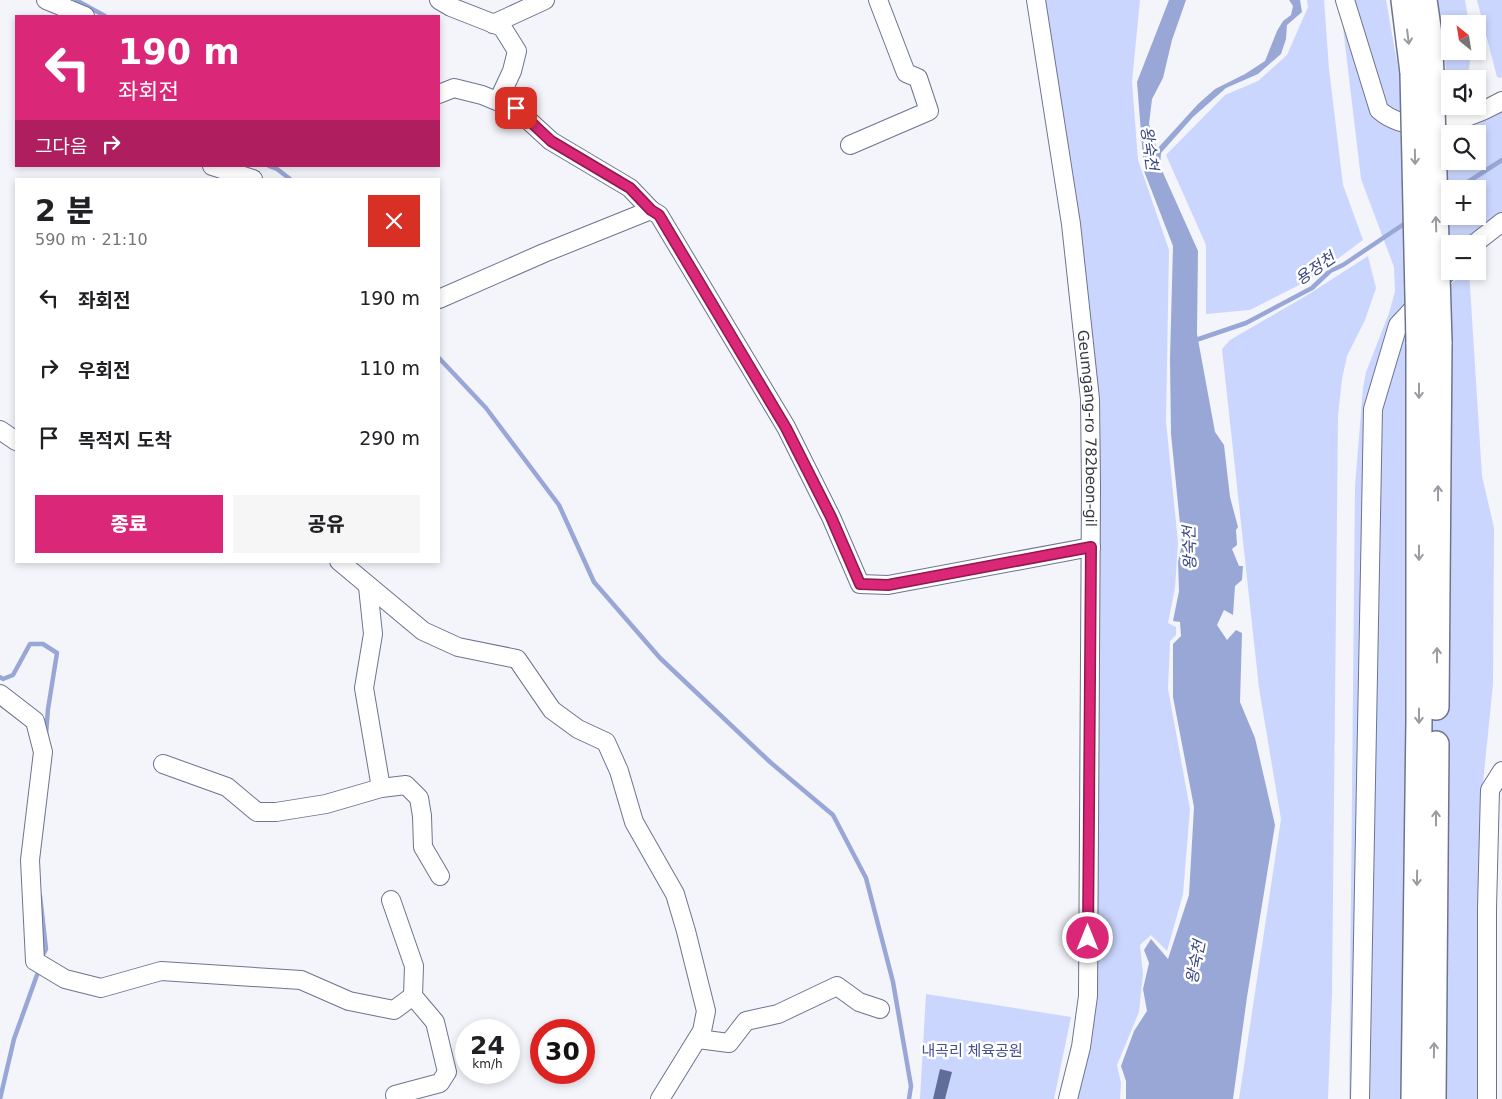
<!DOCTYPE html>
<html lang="ko">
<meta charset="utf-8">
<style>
:root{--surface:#fff;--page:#f6f6f6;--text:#202124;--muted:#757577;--accent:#db2777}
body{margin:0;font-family:"DejaVu Sans","Noto Sans KR",sans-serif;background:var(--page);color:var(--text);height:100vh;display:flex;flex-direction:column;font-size:19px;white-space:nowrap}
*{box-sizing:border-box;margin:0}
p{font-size:16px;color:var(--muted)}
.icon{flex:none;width:28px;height:28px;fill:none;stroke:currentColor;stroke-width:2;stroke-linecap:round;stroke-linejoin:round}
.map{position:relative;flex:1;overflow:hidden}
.drawer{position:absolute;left:15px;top:178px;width:425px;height:385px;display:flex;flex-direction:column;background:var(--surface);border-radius:0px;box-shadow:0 2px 8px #0003}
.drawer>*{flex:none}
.top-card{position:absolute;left:15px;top:15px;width:425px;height:152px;border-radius:0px;box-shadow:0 2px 8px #0003;background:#db2777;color:#fff;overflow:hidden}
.needle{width:32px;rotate:330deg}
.controls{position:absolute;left:1441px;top:15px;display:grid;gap:10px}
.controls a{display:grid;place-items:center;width:45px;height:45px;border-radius:0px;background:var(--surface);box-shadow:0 2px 8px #0003;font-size:25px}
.speed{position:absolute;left:455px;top:1019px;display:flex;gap:10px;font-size:25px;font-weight:700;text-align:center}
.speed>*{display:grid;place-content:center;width:65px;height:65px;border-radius:50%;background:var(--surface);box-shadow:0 2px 8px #0003;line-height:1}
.speed small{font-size:12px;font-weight:400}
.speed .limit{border:8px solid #d22;background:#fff;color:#111}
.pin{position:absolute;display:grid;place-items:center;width:42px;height:42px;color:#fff;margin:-21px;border-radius:10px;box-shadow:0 2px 8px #0006}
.me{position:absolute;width:55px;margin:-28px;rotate:0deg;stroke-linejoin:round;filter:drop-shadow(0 0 4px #0008)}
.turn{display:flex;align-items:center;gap:18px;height:105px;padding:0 20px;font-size:22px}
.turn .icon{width:65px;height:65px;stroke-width:2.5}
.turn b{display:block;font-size:35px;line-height:42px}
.then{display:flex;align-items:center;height:48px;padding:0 20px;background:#0003;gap:10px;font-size:19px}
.round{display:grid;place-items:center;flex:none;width:52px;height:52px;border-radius:0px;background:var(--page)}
.overview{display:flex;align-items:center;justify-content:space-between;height:85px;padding:0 20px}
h1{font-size:30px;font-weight:800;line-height:38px}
.primary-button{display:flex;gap:10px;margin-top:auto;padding:10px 20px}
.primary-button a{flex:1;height:58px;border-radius:0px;background:var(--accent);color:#fff;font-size:20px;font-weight:800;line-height:58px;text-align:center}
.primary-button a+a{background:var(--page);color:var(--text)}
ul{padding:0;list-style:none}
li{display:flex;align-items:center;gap:15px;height:70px;padding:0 20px}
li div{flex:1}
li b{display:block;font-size:19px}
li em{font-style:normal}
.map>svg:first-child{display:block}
.green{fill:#cad6fd;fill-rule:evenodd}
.water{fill:#99a7d7}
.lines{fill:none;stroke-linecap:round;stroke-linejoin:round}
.stream{stroke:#99a7d7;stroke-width:4.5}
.building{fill:#616d99}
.minor-casing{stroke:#6c7491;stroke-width:20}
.highway-casing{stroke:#6c7491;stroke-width:28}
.minor{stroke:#fff;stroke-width:18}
.highway{stroke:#fff;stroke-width:25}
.highway-bridge-casing{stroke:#6c7491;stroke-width:28;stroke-linecap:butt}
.highway-bridge{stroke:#fff;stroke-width:25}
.oneway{stroke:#9a9ca2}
.route-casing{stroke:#8e194d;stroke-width:12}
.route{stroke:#db2777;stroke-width:9}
.labels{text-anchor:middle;stroke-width:5;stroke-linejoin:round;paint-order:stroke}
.street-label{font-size:15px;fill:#363a46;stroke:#fff}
.park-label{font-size:15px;fill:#42508d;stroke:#fff}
.water-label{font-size:16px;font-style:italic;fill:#3a4783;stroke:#fff}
</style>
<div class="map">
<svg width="1502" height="1099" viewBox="0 0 1502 1099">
<rect width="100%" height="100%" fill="#f3f5fb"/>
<path class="green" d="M1044,0H1140L1132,82L1138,160L1169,250L1166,421L1178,543L1175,588L1168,623L1176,627V635L1170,641L1168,689L1190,809L1183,894L1167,951L1151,935L1140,945L1143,974L1139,1012L1117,1065L1121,1083L1120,1099H1073L1094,1003L1098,834L1099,393Z
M1307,0H1324L1329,69L1343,185L1363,240L1309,280L1250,310L1206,314V245L1166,155L1225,95L1258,81L1287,55L1308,7Z
M1347,0H1386L1399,74L1446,69L1436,0H1465L1469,24H1450V51H1471L1469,69L1465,79H1450V103C1429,118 1406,116 1383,106Z
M1477,0H1502V77L1500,78L1497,77Z
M1340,2L1388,126L1413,136L1432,142L1450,135V161H1478V134H1453L1487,120L1502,112V213L1470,235L1463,244H1450V258L1394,323L1370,404L1355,1099H1349L1355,486L1363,388L1366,372L1389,313L1395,291L1394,267L1361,179ZM1450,189H1478V216H1450Z
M1368,256L1376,288L1365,320L1347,356L1342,379L1338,416L1332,993L1328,1099H1239L1281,819L1259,688L1222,349L1230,340L1309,294Z
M1465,271H1469L1482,476L1494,528L1493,684L1483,783L1480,1099H1366L1379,410L1402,330Z
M926,994L1071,1017L1054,1099H920Z"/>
<path class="water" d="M1169,0H1186L1172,40L1163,78L1152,99L1149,124L1157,149L1198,104L1215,89L1245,74L1265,61L1277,31L1283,21L1291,15L1293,6L1289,0H1300L1302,12L1287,25L1286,39L1281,54L1258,74L1226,88L1193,117L1161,153L1160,166L1198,251L1197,334L1215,432L1224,445L1230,497L1238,527L1236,530L1237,545L1232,549L1239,566H1243L1242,580L1235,586L1233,615L1224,610L1217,625L1227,640L1236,630L1242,633L1240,702L1255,738L1275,825L1247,997L1233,1099H1126V1081L1121,1066L1134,1031L1147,1011L1143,989L1149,963L1144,950L1151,939L1168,959L1189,895L1194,807L1173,697V644L1181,636L1180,622L1173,621L1179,591L1178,562L1182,544L1171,434L1170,359L1173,246L1144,171L1137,82Z"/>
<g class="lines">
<path class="stream" d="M76,0L105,16
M269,166L277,169L290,179
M1457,189L1502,160
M1193,341L1246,323L1312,288L1330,271L1343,265L1407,222
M439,358L486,408L559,505L594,582L660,658L770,762L833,815L866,878L893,982L911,1086L909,1099
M0,677L3,679L13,675L30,644H43L57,653L48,709L46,734
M40,896L46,949L44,953
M0,1099L14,1039L37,975"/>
</g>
<path class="building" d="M940,1069L952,1072L945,1099H933Z"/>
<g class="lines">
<defs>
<g id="minor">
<path d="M46,0L85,16"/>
<path d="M439,0L451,7L502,27L517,51L512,71L498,101"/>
<path id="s1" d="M1036,0L1071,224L1090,399L1091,488L1088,996L1081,1047L1068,1099"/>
<path d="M1345,0L1379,110C1412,139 1469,120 1502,101"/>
<path d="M493,24L545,0"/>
<path d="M439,94L454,88L482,95L516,109L551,141L630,188L651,210"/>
<path d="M850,145L929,111L918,78L906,73L878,0"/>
<path d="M212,166L253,179"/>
<path d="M1474,244L1502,222"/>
<path d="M439,299L544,253L651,210L659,215L786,427L831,517L860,584L888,585L1091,547"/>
<path d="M0,430L16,441"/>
<path d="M339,561L423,631L458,647L517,659L552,710L578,729L606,742L619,771L634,822L675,894L686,931L706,1011L702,1031L660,1099"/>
<path d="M368,587L373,634L364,688L381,788"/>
<path d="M0,694L35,721L43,752L30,860L35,961L65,979L101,988L161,971L301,980L349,1001L394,1010L413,996"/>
<path d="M163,764L227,787L257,812H276L326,804L381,788L406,785L419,798L422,816L423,847L440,876"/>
<path d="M391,900L414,966L413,996L435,1022L447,1072L440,1083L395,1095"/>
<path d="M698,1039L729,1043L746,1021L778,1014L837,986L859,1002L880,1009"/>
<path d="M1360,1099L1373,409L1398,325L1450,269"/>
<path d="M1487,1099V908L1490,790L1502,771"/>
</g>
<path id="highway" d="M1404,0L1413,73
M1424,0L1429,34L1431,73
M1436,707L1439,342
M1414,1099L1419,720V342
M1433,1099L1436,744"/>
</defs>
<use href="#minor" class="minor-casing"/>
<use href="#highway" class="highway-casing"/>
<use href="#minor" class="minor"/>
<use href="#highway" class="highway"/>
<defs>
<path id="highway-bridge" d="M1413,73L1419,342
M1431,73L1439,342"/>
</defs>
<use href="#highway-bridge" class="highway-bridge-casing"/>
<use href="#highway-bridge" class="highway-bridge"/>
</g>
<defs><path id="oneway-shaft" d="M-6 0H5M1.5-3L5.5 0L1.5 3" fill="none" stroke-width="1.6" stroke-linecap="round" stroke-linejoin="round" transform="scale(1.25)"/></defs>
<g class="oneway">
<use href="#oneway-shaft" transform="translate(1408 37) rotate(83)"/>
<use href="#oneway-shaft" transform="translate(1415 157) rotate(89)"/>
<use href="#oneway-shaft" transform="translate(1436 224) rotate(-92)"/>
<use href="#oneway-shaft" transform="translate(1419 391) rotate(90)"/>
<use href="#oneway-shaft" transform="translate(1438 493) rotate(-90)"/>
<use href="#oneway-shaft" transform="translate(1419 553) rotate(90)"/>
<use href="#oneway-shaft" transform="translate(1437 655) rotate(-90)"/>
<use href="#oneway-shaft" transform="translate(1419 716) rotate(90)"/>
<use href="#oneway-shaft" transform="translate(1436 818) rotate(-90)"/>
<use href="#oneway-shaft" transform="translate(1417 878) rotate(91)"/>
<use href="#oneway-shaft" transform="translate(1434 1050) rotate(-89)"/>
</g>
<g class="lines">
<defs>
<path id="route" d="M516,108L551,141L630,188L651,210L659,215L786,428L831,517L860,584L888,585L1091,547L1088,938"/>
</defs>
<use href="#route" class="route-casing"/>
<use href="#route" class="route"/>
</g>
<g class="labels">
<g class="street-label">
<text dy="5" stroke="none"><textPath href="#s1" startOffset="432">Geumgang-ro 782beon-gil</textPath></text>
</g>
<g class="park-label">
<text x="972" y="1056">내곡리 체육공원</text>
</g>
<g class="water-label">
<text transform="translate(1150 148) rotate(82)" y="6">왕숙천</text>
<text transform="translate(1315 268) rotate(-35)" y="6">용정천</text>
<text transform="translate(1189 548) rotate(-91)" y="6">왕숙천</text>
<text transform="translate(1195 962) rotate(-79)" y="6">왕숙천</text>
</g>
</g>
</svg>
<div class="controls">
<a><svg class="needle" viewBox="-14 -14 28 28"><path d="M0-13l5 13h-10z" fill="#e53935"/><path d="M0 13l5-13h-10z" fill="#757577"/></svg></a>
<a><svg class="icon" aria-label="sound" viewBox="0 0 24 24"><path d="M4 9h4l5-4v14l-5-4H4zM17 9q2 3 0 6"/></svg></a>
<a><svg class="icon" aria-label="search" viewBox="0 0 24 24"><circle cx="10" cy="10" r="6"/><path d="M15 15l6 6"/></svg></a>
<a>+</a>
<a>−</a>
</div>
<div class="speed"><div>24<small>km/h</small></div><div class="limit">30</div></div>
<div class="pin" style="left:516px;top:108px;background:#d93025"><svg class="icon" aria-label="arrive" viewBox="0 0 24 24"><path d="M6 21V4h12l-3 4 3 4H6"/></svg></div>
<svg class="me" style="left:1088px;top:938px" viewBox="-20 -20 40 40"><circle r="17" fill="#db2777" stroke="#fff" stroke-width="3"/><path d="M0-11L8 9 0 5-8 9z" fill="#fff"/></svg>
<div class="top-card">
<div class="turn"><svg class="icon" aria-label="left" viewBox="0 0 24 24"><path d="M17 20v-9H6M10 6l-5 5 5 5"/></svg><div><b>190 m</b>좌회전</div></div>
<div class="then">그다음<svg class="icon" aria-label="right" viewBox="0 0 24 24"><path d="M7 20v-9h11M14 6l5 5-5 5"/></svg></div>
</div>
<section class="drawer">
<div class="overview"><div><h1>2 분</h1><p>590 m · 21:10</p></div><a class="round" style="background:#d93025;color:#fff"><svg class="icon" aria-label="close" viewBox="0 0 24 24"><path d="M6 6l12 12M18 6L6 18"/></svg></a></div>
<ul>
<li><svg class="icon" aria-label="left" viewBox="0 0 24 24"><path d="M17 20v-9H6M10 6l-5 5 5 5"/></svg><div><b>좌회전</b></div><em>190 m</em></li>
<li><svg class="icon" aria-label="right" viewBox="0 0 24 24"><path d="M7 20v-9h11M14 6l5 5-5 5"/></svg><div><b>우회전</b></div><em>110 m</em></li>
<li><svg class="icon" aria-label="arrive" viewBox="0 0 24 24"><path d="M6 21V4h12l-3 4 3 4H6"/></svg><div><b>목적지 도착</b></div><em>290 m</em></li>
</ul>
<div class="primary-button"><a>종료</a><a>공유</a></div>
</section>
</div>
